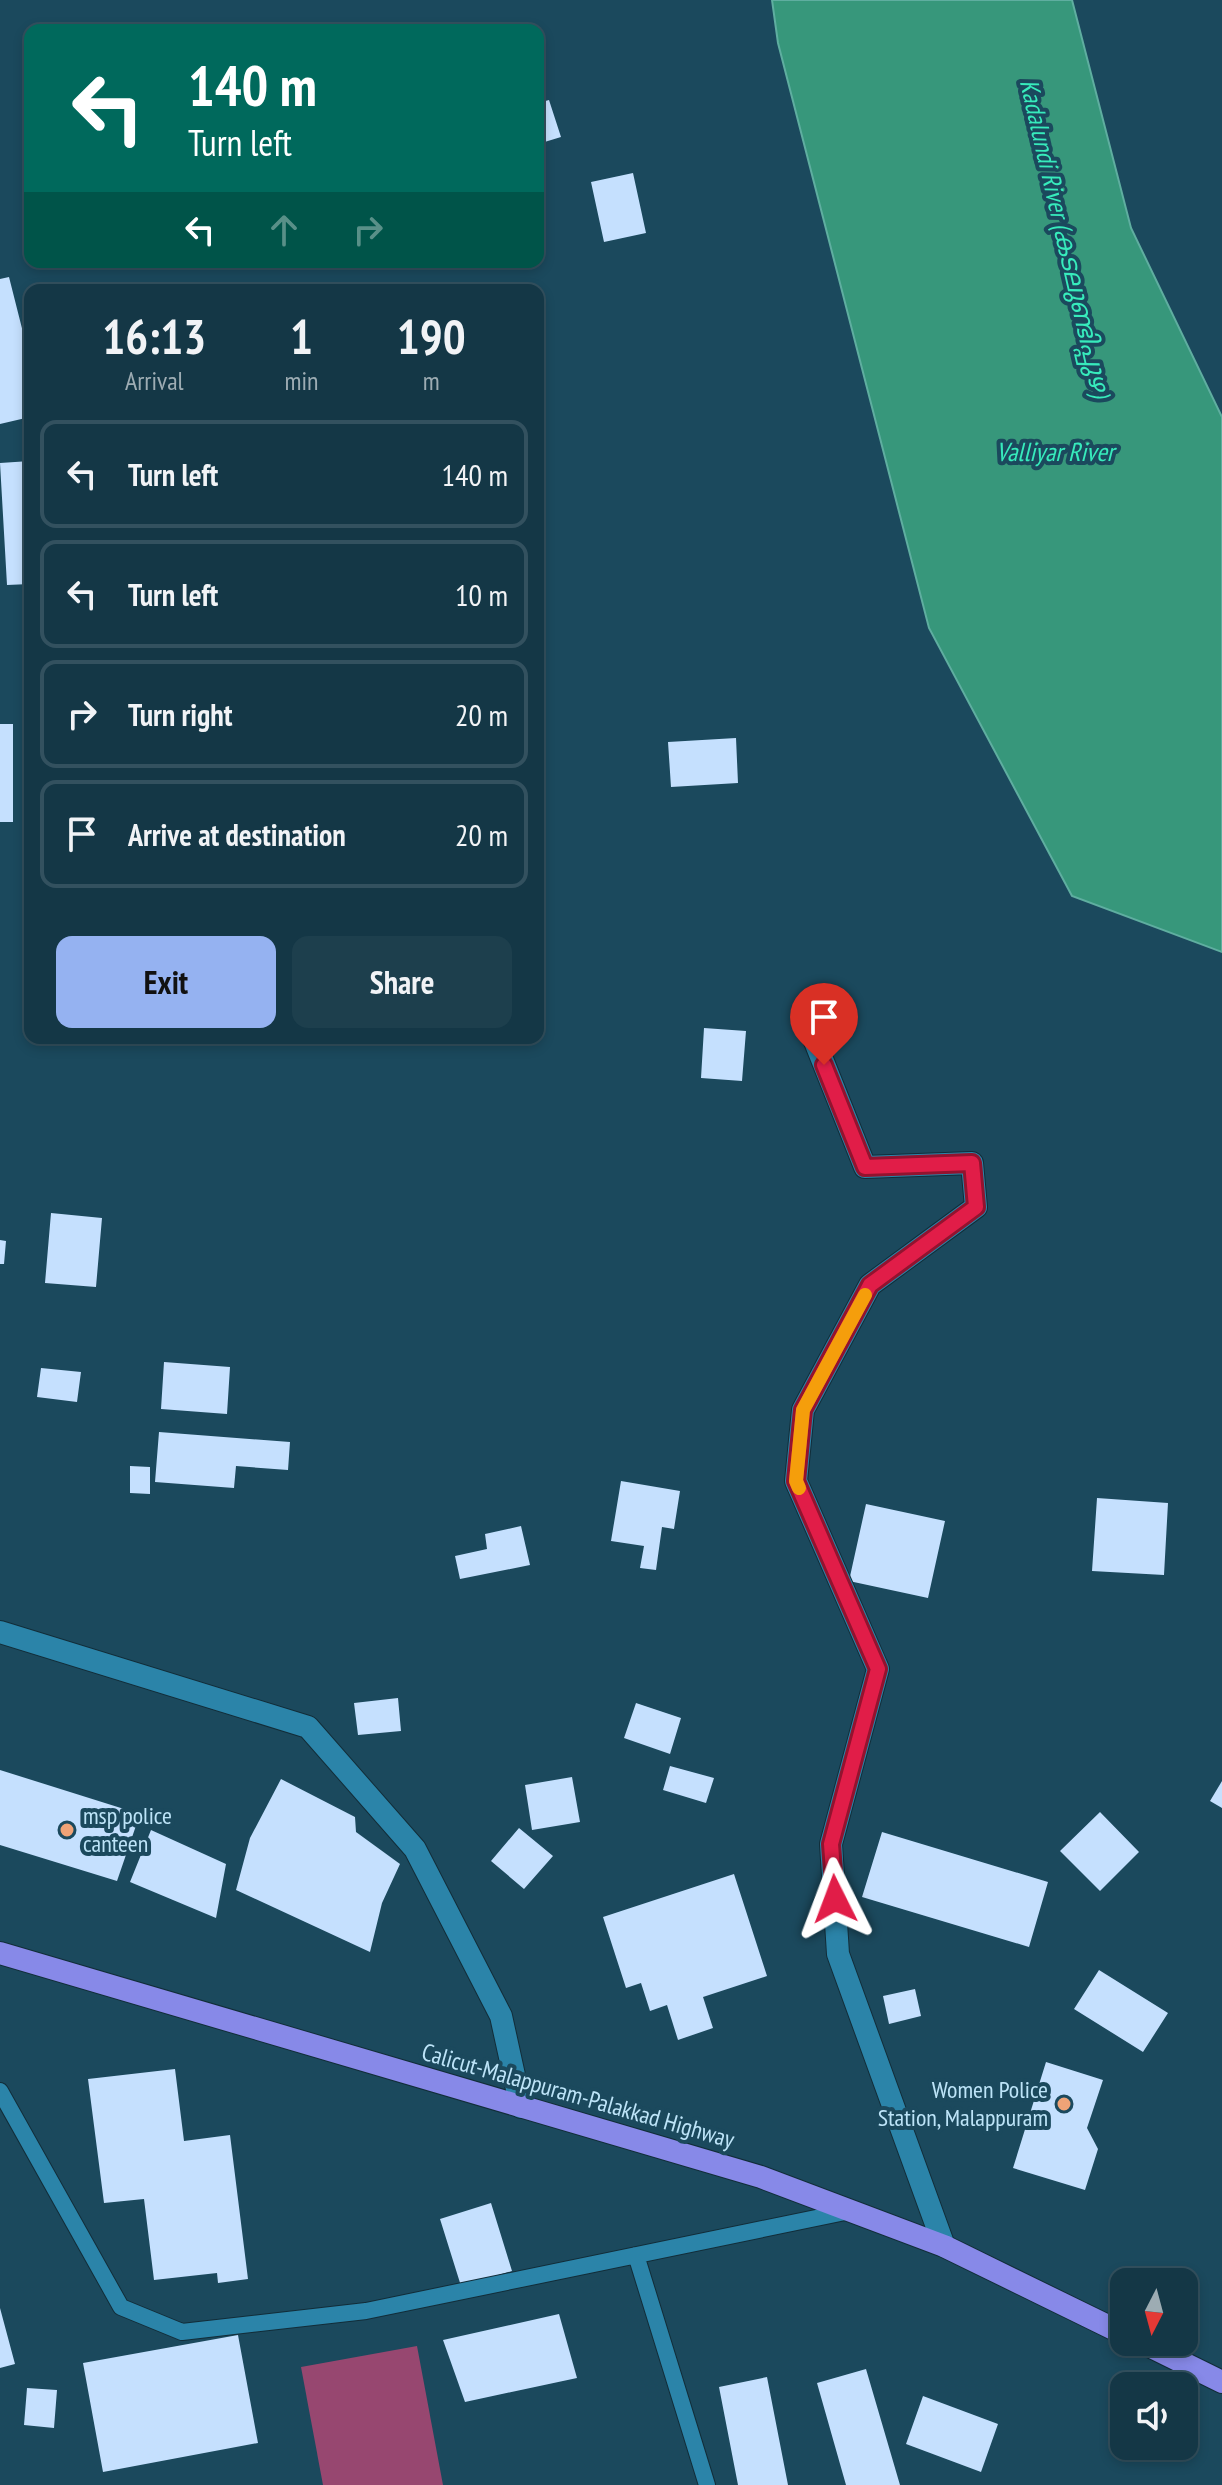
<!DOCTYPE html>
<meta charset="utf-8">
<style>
:root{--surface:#143746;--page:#1d3f4d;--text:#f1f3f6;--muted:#9dacb3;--line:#33515f;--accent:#95b2f1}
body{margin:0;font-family:"PT Sans Narrow","Noto Sans Malayalam",sans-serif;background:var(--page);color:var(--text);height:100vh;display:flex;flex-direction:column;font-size:30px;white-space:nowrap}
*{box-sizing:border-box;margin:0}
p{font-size:26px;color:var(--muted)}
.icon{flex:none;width:44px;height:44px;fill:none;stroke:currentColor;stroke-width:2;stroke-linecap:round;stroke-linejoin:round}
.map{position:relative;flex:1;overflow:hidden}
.sheet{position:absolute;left:24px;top:284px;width:520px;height:760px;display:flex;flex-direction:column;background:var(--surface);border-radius:16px;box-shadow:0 4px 12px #0003,0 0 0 2px var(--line)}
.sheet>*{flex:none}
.guide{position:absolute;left:24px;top:24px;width:520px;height:244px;border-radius:16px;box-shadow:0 4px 12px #0003,0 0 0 2px var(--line);background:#00695c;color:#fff;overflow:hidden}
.needle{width:52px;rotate:186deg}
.tools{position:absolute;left:1110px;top:2268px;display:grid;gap:16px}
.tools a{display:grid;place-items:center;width:88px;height:88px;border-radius:16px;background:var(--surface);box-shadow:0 4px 12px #0003,0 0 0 2px var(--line);font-size:40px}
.pin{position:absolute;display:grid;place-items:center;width:68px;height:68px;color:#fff;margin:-82px -34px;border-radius:50% 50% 50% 0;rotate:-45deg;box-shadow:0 0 8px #0007}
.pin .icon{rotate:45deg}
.me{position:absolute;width:88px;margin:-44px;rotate:357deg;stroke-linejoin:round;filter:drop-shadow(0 0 6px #0008)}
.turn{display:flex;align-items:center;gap:28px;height:168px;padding:0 32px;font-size:36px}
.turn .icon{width:104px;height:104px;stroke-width:2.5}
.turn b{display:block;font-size:56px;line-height:68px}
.lanes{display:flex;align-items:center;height:76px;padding:0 32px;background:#0003;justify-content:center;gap:40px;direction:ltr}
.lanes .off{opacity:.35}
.eta{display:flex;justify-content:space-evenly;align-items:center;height:136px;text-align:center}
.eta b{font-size:48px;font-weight:600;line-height:56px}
.primary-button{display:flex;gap:16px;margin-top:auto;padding:16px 32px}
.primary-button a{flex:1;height:92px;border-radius:16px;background:var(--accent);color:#111;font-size:32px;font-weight:600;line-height:92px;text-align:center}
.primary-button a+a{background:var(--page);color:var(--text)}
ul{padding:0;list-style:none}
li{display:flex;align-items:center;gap:24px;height:108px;margin:0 16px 12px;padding:0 16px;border:4px solid var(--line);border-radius:16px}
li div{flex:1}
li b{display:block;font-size:30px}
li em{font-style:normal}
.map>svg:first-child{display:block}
.green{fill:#974770}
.water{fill:#37977b;stroke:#5faea0;stroke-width:2}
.building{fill:#c5e0fe}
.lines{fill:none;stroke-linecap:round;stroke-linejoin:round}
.service-casing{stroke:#122d39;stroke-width:18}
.minor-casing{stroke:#122d39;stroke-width:24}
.trunk-casing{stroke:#122d39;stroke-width:24}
.service{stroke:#2b84a9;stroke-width:16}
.minor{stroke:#2b84a9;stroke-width:22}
.trunk{stroke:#8789e8;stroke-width:22}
.route-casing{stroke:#92132f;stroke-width:20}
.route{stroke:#e11d48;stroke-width:14}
.slow{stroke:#f59e0b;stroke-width:14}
.poi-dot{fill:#efa377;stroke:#1b495d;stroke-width:3}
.labels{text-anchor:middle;stroke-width:8;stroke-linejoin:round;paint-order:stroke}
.poi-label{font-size:24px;fill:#bde4f8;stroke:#1b495d;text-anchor:start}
.street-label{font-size:24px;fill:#bde4f8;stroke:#1b495d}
.water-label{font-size:26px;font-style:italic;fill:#37ebbc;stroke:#1b495d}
</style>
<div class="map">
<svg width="1222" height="2485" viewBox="0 0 1222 2485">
<rect width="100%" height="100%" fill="#1b495d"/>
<path class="green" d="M417,2346L443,2485H323L301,2367Z"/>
<path class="water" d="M772,0H1072L1131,228L1222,417V952L1072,896L929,628L778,43Z"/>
<path class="building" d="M549,100L561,137L538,144V103Z
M633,173L646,233L604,242L591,182Z
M30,203V244H28L22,205Z
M9,277L30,360V417L0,424V279Z
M30,461V584L7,585L0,463Z
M0,724H13V822H0Z
M736,738L738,783L671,787L668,742Z
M704,1028L746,1031L742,1081L701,1078Z
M51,1213L102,1218L96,1287L45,1283Z
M0,1240L6,1241L4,1264H0Z
M164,1362L230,1367L227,1414L161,1409Z
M41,1368L81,1372L77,1402L37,1397Z
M159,1432L290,1442L288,1470L236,1466L234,1488L155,1482Z
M130,1466L150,1467V1494L130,1493Z
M621,1481L680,1491L674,1529L662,1527L656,1570L640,1568L644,1546L611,1541Z
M1097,1498L1168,1503L1164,1575L1092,1571Z
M866,1504L945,1521L928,1598L849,1581Z
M521,1526L530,1565L460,1579L455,1556L487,1549L485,1534Z
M398,1698L401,1731L358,1735L354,1703Z
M636,1703L681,1718L670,1754L624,1738Z
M670,1766L714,1778L706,1803L663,1790Z
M0,1770L140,1814L117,1881L0,1845Z
M572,1777L580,1822L532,1830L525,1785Z
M281,1779L355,1817L356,1832L400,1864L382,1903L370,1952L236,1890L250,1838Z
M1222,1781V1808L1210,1801Z
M1100,1812L1139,1852L1100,1891L1060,1851Z
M519,1828L553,1856L524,1889L491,1861Z
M151,1830L226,1864L216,1918L130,1882Z
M882,1832L1048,1882L1029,1947L862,1897Z
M734,1874L767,1976L703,1997L713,2028L678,2040L667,2005L650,2011L641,1983L626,1988L603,1917Z
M1099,1970L1168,2013L1143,2052L1074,2009Z
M915,1989L921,2016L889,2024L883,1996Z
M1046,2062L1103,2080L1087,2128L1098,2149L1085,2190L1013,2168Z
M175,2069L184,2141L230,2135L248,2279L218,2283L217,2273L154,2280L144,2199L104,2203L88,2079Z
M491,2203L512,2271L461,2286L440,2219Z
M0,2308L15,2364L0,2368Z
M559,2314L577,2378L465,2402L443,2340Z
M238,2335L258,2443L103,2472L83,2363Z
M866,2369L900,2485H846L817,2383Z
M767,2377L788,2485H738L719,2387Z
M27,2388L57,2390L54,2428L24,2425Z
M923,2396L998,2424L981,2472L906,2444Z"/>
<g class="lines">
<defs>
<path id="service" d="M0,2091L121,2307L182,2332L366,2311L850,2211
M636,2255L707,2485"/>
<path id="minor" d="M814,1039L865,1167L972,1163L976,1207L870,1285L803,1410L796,1481L878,1669L831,1844L838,1954L944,2246
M0,1632L308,1727L415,1849L501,2016L521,2107"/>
<path id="trunk" d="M0,1953L761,2177L944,2246L1124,2334
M1141,2342L1222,2382"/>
</defs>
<use href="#service" class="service-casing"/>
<use href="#minor" class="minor-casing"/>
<use href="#trunk" class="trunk-casing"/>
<use href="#service" class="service"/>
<use href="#minor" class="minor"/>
<use href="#trunk" class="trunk"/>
</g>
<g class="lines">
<defs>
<path id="route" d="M824,1065L865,1167L972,1163L976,1207L870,1285L803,1410L796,1481L878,1669L831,1844L835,1899"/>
</defs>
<use href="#route" class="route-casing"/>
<use href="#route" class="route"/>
<path class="slow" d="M799,1488L796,1481L803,1410L865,1295"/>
</g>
<g class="poi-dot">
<circle cx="67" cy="1830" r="8"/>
<circle cx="1064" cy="2104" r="8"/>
</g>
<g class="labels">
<g class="poi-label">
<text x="83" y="1824">msp police<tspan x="83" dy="28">canteen</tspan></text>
<text x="1048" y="2098" text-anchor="end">Women Police<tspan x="1048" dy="28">Station, Malappuram</tspan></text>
</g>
<g class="street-label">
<text transform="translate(578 2096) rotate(16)" y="8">Calicut-Malappuram-Palakkad Highway</text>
</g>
<g class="water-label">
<text transform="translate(1065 238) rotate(77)" y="9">Kadalundi River (കടലുണ്ടിപ്പുഴ)</text>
<text x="1055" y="461">Valliyar River</text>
</g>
</g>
</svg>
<div class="tools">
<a><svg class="needle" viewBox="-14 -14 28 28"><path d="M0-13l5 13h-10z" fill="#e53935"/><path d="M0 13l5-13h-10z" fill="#9dacb3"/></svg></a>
<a><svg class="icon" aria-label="sound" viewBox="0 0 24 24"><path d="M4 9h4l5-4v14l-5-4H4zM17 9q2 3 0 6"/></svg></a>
</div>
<div class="pin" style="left:824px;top:1065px;background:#d93025"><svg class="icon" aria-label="arrive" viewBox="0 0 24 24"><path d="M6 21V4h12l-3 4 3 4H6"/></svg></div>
<svg class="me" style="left:835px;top:1899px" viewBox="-20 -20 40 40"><path d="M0-17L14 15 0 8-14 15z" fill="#e11d48" stroke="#fff" stroke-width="4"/></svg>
<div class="guide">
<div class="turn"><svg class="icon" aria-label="left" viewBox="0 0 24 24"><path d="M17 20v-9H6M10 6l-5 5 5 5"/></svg><div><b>140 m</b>Turn left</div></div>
<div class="lanes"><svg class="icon" aria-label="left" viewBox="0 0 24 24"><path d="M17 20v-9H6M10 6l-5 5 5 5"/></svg><svg class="icon off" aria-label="ahead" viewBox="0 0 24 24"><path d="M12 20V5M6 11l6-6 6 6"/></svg><svg class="icon off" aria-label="right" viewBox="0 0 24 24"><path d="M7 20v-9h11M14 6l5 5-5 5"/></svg></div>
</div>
<section class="sheet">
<div class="eta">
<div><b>16:13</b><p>Arrival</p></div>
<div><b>1</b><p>min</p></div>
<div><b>190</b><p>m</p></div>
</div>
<ul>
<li><svg class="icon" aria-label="left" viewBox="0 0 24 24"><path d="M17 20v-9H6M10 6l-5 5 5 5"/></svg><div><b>Turn left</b></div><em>140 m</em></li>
<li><svg class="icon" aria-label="left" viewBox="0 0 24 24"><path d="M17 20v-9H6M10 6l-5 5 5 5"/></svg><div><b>Turn left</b></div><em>10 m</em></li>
<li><svg class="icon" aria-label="right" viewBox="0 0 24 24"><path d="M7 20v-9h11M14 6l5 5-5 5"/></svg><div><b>Turn right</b></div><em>20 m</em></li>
<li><svg class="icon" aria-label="arrive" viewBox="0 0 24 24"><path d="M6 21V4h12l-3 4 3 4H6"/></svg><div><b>Arrive at destination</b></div><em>20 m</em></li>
</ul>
<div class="primary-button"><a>Exit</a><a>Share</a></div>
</section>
</div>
